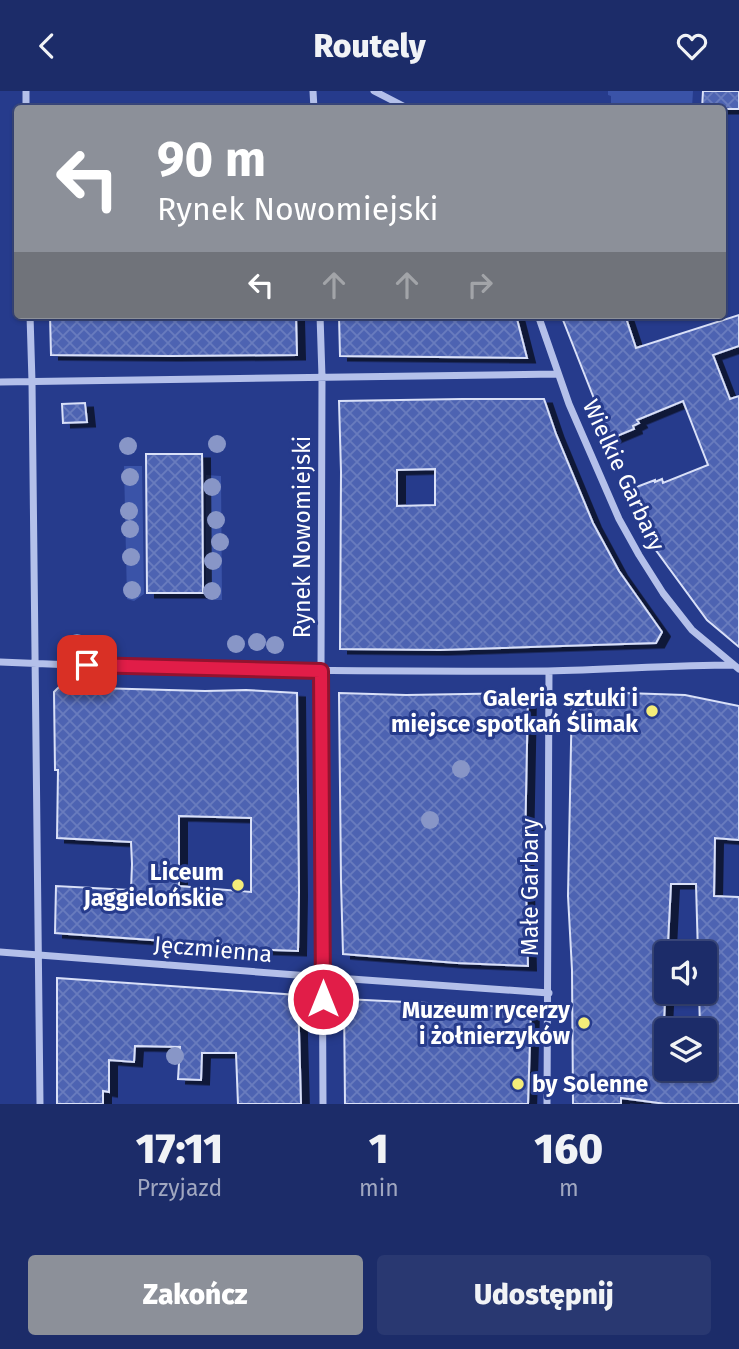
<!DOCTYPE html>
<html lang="pl">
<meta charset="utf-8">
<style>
:root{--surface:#1c2c69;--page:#293871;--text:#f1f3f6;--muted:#a0a7c0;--line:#3a487d;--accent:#8c9099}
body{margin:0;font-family:"Fira Sans",sans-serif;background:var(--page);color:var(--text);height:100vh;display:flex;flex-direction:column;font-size:26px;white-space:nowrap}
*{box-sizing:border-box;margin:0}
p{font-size:23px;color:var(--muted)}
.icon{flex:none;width:38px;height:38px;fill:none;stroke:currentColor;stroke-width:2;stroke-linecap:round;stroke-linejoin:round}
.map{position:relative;height:1013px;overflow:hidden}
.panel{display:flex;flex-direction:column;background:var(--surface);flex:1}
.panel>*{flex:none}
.guide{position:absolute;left:14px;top:14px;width:712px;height:214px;border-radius:7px;box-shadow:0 2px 5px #0004,0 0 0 2px var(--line);background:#8c9099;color:#fff;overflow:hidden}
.tools{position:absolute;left:654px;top:850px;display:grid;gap:14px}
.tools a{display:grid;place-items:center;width:63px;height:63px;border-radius:7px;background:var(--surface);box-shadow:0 2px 5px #0004,0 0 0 2px var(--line);font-size:35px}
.pin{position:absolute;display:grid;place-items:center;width:60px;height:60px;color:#fff;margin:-30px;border-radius:14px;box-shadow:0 4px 10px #0006}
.me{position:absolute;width:77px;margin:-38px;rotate:0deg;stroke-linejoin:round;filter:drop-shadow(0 0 5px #0008)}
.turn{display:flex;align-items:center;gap:24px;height:147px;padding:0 28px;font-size:32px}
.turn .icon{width:91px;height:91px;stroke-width:2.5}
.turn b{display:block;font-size:49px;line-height:60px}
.lanes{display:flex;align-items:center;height:66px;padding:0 28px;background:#0003;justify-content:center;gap:35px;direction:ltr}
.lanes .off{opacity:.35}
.eta{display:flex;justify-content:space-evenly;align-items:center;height:119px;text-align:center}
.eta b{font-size:42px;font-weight:800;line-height:49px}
.cta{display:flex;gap:14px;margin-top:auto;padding:14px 28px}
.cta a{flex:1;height:80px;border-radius:7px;background:var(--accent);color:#fff;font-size:28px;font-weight:800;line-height:80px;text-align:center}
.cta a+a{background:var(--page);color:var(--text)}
header{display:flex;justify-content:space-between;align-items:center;height:91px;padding:0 28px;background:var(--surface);font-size:32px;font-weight:800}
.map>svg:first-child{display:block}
.grass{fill:#3a53a8}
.building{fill:url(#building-cross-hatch);stroke:#d9e0f8;stroke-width:2;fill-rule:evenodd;filter:url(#shadow)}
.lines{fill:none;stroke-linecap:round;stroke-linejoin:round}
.street{stroke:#b4c0ea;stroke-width:7}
.tree{fill:#8896c7}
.route-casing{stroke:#92132f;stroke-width:18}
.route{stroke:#e11d48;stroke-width:12}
.poi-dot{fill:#f4ec79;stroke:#263b8c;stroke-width:2.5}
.labels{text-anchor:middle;stroke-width:6;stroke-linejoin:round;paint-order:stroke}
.street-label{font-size:23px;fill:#fff;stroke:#263b8c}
.poi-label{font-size:23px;font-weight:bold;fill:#fff;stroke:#263b8c;text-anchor:end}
</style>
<header><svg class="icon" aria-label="back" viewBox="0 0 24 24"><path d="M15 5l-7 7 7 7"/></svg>Routely<svg class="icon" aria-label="heart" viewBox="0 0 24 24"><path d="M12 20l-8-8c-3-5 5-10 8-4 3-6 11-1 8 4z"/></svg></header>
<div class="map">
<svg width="739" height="1013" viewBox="0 0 739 1013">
<defs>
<pattern id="building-cross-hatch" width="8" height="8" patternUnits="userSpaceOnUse" patternTransform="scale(1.75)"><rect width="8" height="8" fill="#4e64b2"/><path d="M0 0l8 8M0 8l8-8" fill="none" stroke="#697bbe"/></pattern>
<filter id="shadow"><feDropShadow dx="8" dy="4.5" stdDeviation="0" flood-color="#0009"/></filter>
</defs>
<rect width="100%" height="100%" fill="#263b8c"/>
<path class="grass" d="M608,0H693L692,17H607L608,12H611V5L608,4Z
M124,375H142L144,503L134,510L127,508Z
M206,384L221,385L222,509H216L206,502Z
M651,928L698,935L701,938L699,940H679L675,935L659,933L656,943L665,940L667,942V950L648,946Z"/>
<path class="building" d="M703,0H739V18H702Z
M50,224H296L297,264L171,265L51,264Z
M339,224H516L527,267L340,265Z
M581,224H625L636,257L739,224V255L713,264L730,308L739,305V556L707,529L655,458L631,398L655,389V391L662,388L663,392L708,374L683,310L637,329L639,332L633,335L634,338L610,348L563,229Z
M462,308H544L556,343L593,432L619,480L662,541L656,552L440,559L340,558L341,381L339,310ZM435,378V414L397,415V379Z
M85,312L87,331L63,332L62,313Z
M146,363H202L203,502H147Z
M59,596L205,600L246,599L297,602L299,801L298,860L248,858V856L55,842L56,795L131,799L132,773L131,751L57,747L58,679H55L54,601ZM179,725L251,727V801L179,795Z
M339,602L406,604L528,602L525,756L528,875L457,872L343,863L341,791Z
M625,602L685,604L739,615V749L715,747L714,805L739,806V1013H666L621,1007V1013H573L572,879L568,805L572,603ZM671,793H696L698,863H705V901H699L700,936H705V978H667V951L663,950Z
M57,887L298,904L301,1013H238L236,962H202L201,989L178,988L180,956L135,955L134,971L109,969V1001L103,1000V1013H57Z
M344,908L531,917L528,1013H345Z"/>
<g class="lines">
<path class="street" d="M26,0V18
M313,0L314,18
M374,0L409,18
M30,224L32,291L40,1013
M320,224L322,286L321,580L323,1013
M538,224L569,313L619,428L639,464L663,502L692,539L739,578
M0,291L557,283
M0,571C182,579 365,581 548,580C610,579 672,574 734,574
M0,861L323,886L549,902
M547,1013L549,580"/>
</g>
<g class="tree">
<circle cx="217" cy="353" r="9"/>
<circle cx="128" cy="355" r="9"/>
<circle cx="130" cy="386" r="9"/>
<circle cx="212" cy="396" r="9"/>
<circle cx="129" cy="420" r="9"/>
<circle cx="216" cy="429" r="9"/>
<circle cx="130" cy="438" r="9"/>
<circle cx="220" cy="451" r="9"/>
<circle cx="131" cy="466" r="9"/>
<circle cx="213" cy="470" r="9"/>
<circle cx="132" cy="499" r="9"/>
<circle cx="212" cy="500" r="9"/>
<circle cx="257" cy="551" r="9"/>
<circle cx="77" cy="552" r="9"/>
<circle cx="236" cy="553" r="9"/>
<circle cx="275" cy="554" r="9"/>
<circle cx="461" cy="678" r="9"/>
<circle cx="430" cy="729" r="9"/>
<circle cx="175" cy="965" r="9"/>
</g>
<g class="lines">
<defs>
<path id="route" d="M87,574L321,580L323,908"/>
</defs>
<use href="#route" class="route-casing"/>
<use href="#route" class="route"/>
</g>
<g class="poi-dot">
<circle cx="652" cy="620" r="7"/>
<circle cx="238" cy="794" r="7"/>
<circle cx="584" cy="932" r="7"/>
<circle cx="518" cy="993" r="7"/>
</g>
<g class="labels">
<g class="street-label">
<text transform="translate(624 384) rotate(65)" y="8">Wielkie Garbary</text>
<text transform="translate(302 446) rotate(-90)" y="8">Rynek Nowomiejski</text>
<text transform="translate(530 796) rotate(-90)" y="8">Małe Garbary</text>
<text transform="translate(213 858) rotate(5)" y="8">Jęczmienna</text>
</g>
<g class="poi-label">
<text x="638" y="615">Galeria sztuki i<tspan x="638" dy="26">miejsce spotkań Ślimak</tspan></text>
<text x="224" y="789">Liceum<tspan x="224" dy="26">Jaggielońskie</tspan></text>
<text x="570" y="927">Muzeum rycerzy<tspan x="570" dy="26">i żołnierzyków</tspan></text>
<text x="532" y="1001" text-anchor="start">by Solenne</text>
</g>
</g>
</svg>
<div class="tools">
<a><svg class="icon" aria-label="sound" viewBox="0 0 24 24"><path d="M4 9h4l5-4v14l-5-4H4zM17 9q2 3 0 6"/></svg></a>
<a><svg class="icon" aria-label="layers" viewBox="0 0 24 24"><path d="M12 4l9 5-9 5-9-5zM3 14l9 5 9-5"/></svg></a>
</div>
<div class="pin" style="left:87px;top:574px;background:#d93025"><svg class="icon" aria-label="arrive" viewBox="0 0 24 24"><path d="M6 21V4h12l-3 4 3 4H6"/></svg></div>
<svg class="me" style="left:323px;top:908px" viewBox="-20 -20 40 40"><circle r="17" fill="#e11d48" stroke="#fff" stroke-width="3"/><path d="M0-11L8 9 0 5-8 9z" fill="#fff"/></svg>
<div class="guide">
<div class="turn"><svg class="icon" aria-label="left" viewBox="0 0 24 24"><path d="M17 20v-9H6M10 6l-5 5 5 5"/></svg><div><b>90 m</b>Rynek Nowomiejski</div></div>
<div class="lanes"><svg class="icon" aria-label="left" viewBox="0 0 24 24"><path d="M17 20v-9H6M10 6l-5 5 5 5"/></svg><svg class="icon off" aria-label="ahead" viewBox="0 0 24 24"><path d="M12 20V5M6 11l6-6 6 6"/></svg><svg class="icon off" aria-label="ahead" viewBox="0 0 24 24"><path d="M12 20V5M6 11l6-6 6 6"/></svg><svg class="icon off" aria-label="right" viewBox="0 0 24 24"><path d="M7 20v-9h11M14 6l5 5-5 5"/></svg></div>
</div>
</div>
<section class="panel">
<div class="eta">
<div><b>17:11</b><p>Przyjazd</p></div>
<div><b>1</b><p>min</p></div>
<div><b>160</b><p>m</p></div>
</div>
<div class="cta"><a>Zakończ</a><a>Udostępnij</a></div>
</section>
